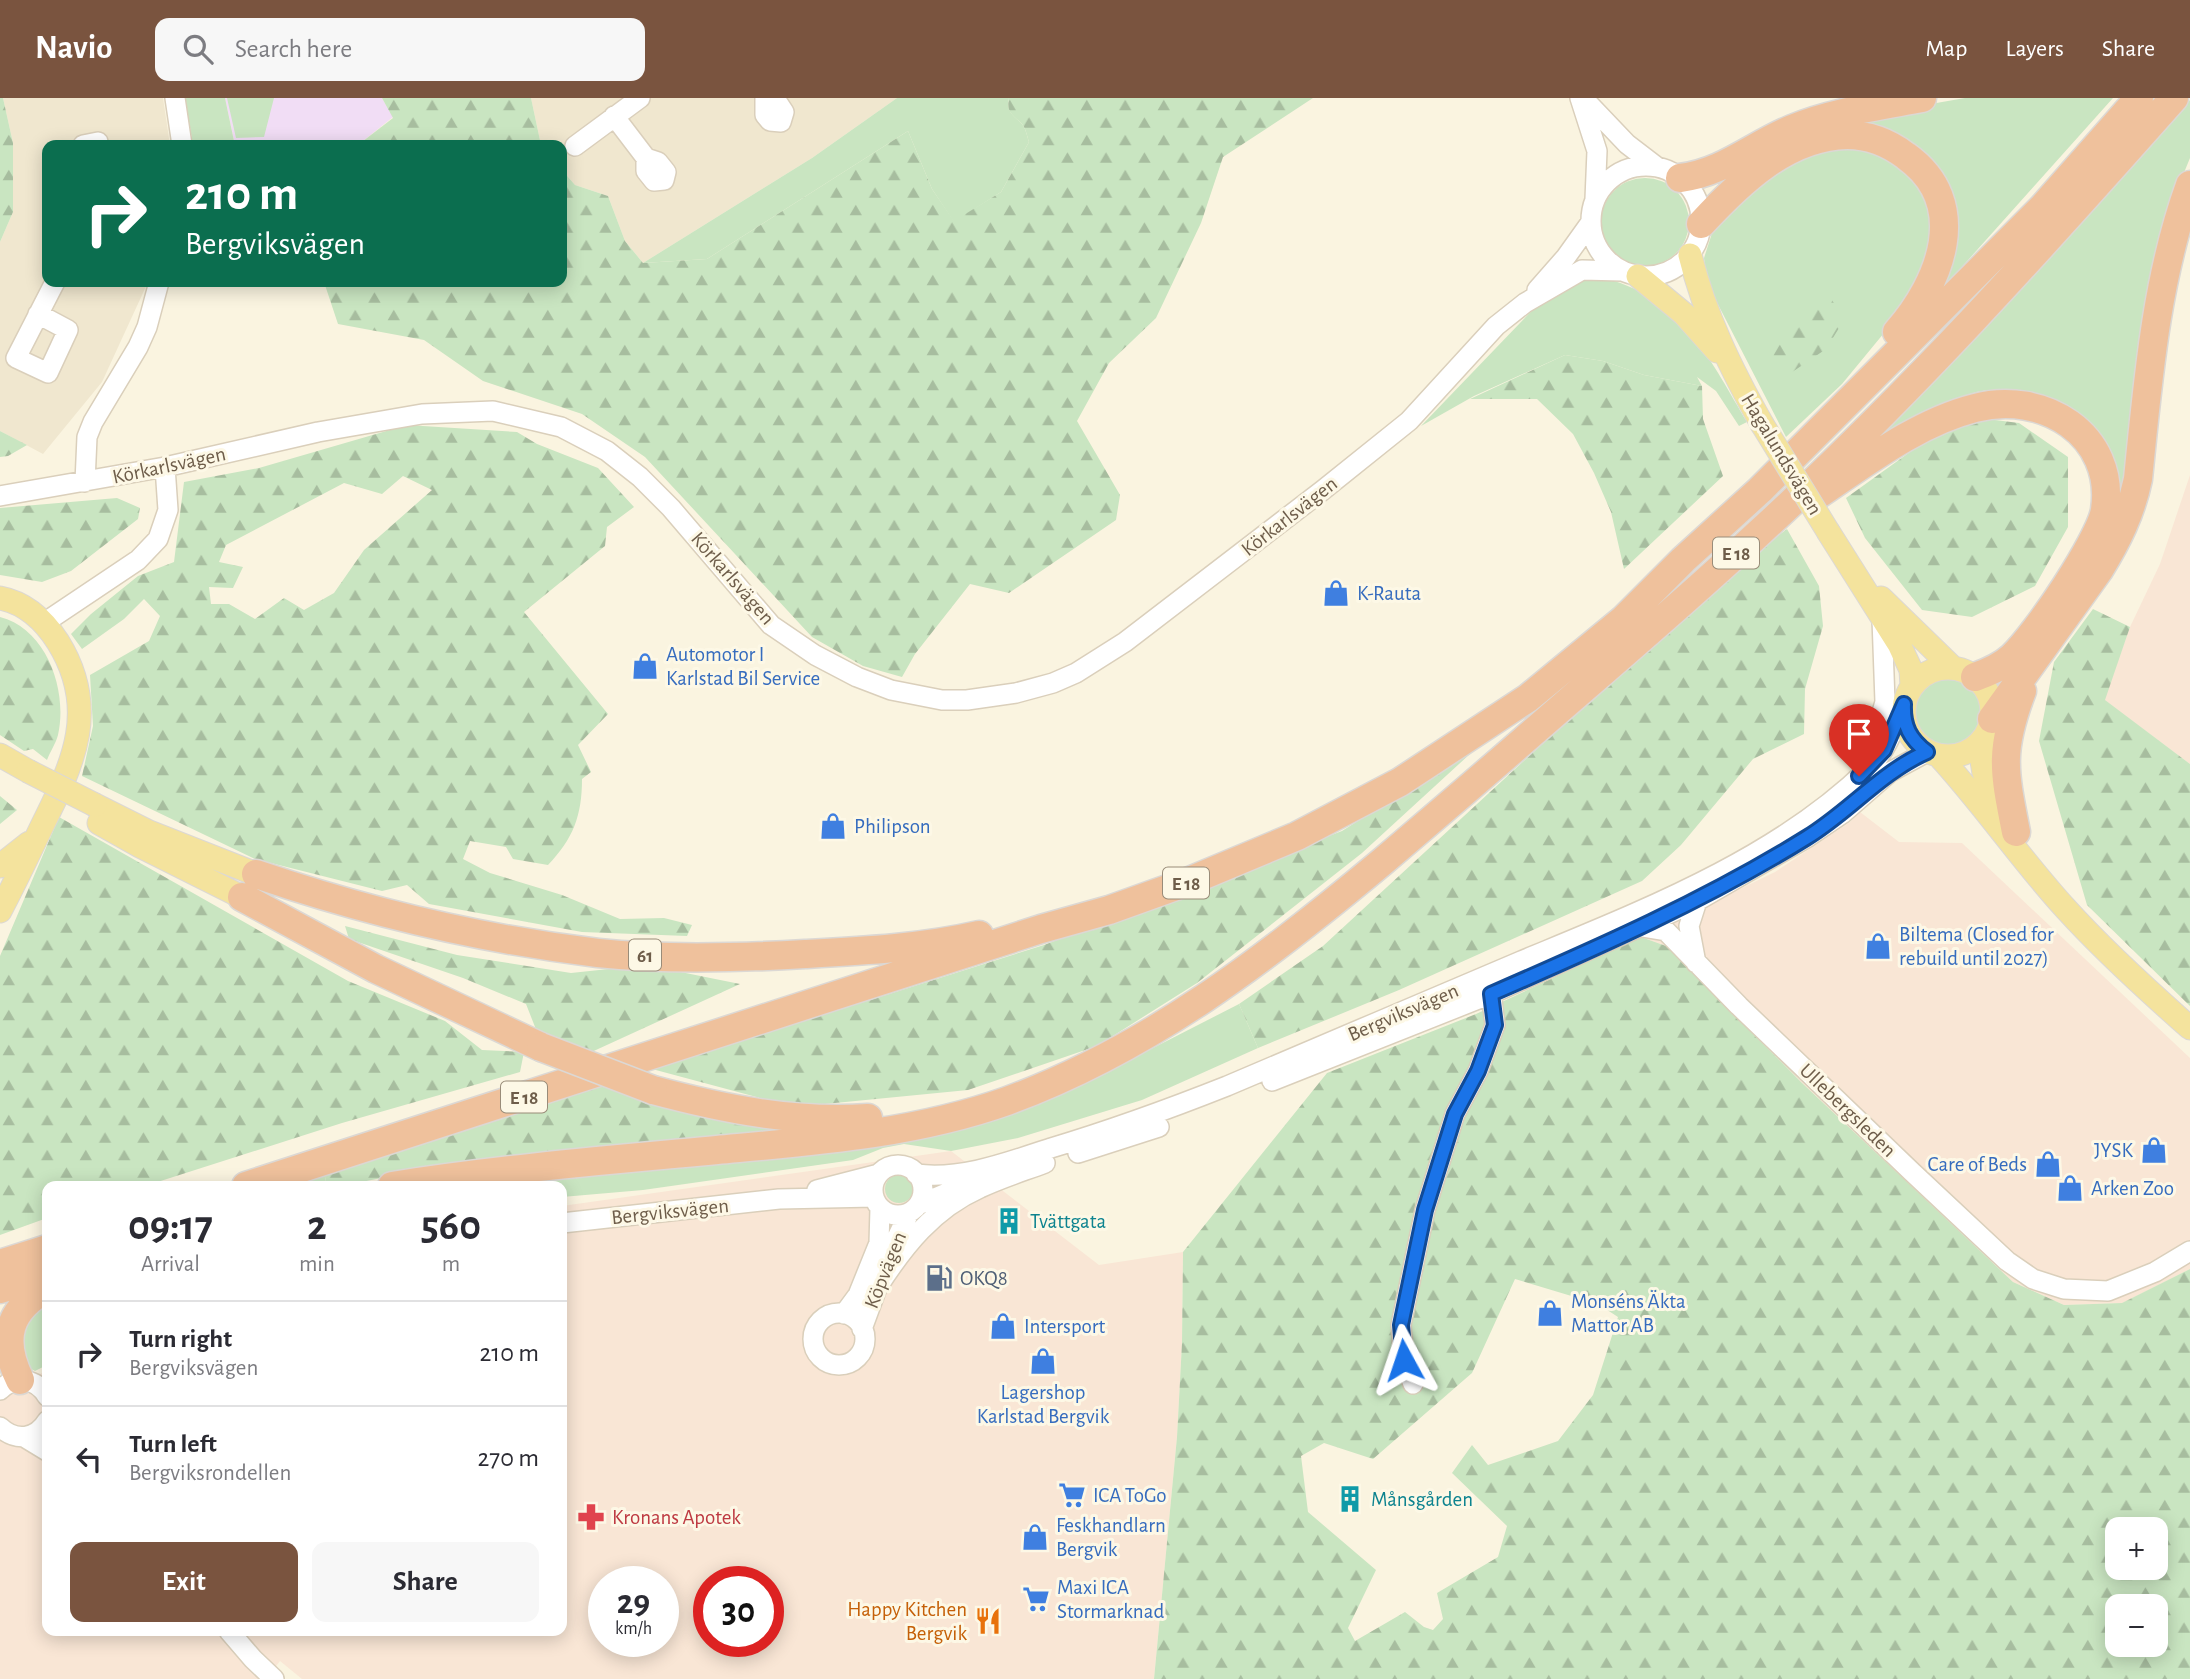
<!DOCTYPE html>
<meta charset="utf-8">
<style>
:root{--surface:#fff;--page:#f7f7f7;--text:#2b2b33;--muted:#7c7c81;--line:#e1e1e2;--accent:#7a543f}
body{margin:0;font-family:"Alegreya Sans",sans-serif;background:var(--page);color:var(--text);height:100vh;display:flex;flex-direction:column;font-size:26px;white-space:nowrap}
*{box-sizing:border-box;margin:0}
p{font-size:23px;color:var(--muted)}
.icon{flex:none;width:38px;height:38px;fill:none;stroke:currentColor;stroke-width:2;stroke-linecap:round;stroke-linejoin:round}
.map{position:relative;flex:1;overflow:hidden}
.details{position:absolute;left:42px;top:1083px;width:525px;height:455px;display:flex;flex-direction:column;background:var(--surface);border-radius:14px;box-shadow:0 4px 18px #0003}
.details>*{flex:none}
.top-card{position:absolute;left:42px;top:42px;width:525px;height:147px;border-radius:14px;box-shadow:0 4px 18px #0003;background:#0b6e4f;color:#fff;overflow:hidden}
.tools{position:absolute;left:2105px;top:1419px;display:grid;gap:14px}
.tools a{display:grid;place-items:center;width:63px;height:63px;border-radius:14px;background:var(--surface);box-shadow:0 4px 18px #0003;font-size:35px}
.speed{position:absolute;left:588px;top:1468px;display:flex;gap:14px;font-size:35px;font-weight:700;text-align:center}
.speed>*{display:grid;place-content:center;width:91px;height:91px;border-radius:50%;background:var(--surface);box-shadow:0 4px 18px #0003;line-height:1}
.speed small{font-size:18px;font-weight:400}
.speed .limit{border:10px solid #d22;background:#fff;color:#111}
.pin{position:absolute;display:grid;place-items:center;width:60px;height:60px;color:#fff;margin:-72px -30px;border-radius:50% 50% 50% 0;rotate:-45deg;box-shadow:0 0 7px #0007}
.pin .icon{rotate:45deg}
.me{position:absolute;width:77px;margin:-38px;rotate:355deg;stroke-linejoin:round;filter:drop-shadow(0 0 5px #0008)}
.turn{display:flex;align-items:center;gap:24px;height:147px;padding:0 28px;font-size:32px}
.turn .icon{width:91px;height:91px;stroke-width:2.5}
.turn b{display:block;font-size:49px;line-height:60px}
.eta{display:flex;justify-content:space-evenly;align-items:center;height:119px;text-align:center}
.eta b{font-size:42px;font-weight:700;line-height:49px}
.button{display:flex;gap:14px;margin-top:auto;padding:14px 28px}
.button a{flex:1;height:80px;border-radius:14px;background:var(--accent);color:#fff;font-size:28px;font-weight:700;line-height:80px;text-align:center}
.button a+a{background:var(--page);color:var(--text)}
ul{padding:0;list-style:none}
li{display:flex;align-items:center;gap:21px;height:105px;padding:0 28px;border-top:2px solid var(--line)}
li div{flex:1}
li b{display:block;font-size:26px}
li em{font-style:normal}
header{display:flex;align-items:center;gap:42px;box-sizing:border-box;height:98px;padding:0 35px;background:var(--accent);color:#fff}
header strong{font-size:33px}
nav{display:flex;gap:38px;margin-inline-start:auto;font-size:24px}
.search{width:490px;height:63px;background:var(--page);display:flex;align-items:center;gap:18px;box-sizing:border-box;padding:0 24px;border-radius:14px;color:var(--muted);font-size:26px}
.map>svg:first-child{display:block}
.residential{fill:#f0e7cf}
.commercial{fill:#f9e6d5;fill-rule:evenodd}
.education{fill:#f1ddf5}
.green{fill:#c9e5c1}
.forest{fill:url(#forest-firs);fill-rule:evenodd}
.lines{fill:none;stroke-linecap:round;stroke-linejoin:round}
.minor-casing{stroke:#dacfbb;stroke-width:22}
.major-casing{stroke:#dcd8d4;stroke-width:25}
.highway-casing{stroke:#dcd8d4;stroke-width:31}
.minor{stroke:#fff;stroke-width:19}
.major{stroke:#f4e39d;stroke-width:23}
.highway{stroke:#efc19c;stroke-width:28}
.major-bridge-casing{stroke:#dcd8d4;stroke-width:25;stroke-linecap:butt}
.highway-bridge-casing{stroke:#dcd8d4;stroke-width:31;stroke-linecap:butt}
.major-bridge{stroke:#f4e39d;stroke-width:23}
.highway-bridge{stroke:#efc19c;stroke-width:28}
.route-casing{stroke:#114b97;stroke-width:18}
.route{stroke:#1a73e8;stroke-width:12}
.labels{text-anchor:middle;stroke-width:6;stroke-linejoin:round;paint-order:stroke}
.shield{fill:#fdf8e6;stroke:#998c79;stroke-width:2}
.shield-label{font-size:19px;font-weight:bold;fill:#6e5d4a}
.street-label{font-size:21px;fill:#6e5d4a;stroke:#fdf8e6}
.shop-label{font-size:21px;fill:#366cbe;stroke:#fdf8e6;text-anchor:start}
.culture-label{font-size:21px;fill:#0d838f;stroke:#fdf8e6;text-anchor:start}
.service-label{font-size:21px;fill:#4e5e75;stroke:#fdf8e6;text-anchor:start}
.health-label{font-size:21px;fill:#be3a42;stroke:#fdf8e6;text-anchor:start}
.food-label{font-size:21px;fill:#c56008;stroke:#fdf8e6;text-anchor:end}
</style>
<header>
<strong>Navio</strong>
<div class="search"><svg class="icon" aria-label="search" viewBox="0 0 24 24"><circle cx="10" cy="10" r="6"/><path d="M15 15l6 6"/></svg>Search here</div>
<nav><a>Map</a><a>Layers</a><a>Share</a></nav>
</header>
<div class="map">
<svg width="2190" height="1581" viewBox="0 0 2190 1581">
<defs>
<pattern id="forest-firs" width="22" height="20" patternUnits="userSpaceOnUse" patternTransform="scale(1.75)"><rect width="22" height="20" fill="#c9e5c1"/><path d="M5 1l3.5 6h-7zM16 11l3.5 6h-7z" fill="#a7bd9f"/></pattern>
</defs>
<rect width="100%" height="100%" fill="#faf4e0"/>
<path class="residential" d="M3,0H163L170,47H47V184H148L102,284L43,356L0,333V144L13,114V45Z
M531,0H897L812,60L643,165L625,143L608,98L575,87L562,72V47H541Z"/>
<path class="commercial" d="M2190,377V666L2104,602L2130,529L2160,466Z
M1860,714L1899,744L1962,745L2190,960V1171L2123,1205L2064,1207L2013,1184L1801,984L1666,848L1641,839L1775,774L1850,724Z
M951,1053L1099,1167L1183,1154L1182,1245L1177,1339L1154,1581H302L280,1563L266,1581H0V1293L47,1273V1533H562V1108ZM604,1484H663V1544H604ZM709,1484H768V1544H709Z"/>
<path class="education" d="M225,0H382L393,19L358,47H235Z"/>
<path class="green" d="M185,0H225L234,43L193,47Z
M227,0H274L264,39L236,40Z
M897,0H1009C1006,14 1013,17 1022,26C1026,31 1027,38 1029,44L1001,94L954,124L932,91L908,33L707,161L643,165L812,60Z
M1965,0H2113L1935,199L1954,150L1955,108L1942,76L1845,21Z
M2190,2V60L2181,82L2163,149L2152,208L2130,383L2105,452L2001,599L1991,580C2020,571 2036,540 2052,516C2072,488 2111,440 2116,406C2122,375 2089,317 2061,304C2037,293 2008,289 1982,293C1955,297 1903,328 1876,341Z
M1841,42L1881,51L1928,87L1932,162L1898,218L1842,286L1786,339L1707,185L1704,160L1714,129L1747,86Z
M1601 124a44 44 0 1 1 88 0a44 44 0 1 1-88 0Z
M1581,178C1592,179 1604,180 1614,183C1683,204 1713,266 1747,324L1739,328L1716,293L1697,279L1702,288L1644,277L1603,263L1565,257L1474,298L1421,328L1544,200Z
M1915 614a34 34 0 1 1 68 0a34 34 0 1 1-68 0Z
M1239,906L1258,950L1142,1002L1018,1040L951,1053L904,1046L883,1050L853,1062L643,1092L562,1099V1088H458L1026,1007L1110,972Z
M323,1070L327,1088H265Z
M885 1091a14 14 0 1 1 28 0a14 14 0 1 1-28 0Z
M47,1203V1267L35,1273L20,1265L18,1233Z"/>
<path class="forest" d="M0,0H3L13,45V114L0,144Z
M382,0H531L541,47H358L393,20Z
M1009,0H1313L1223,59L1201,125L1156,220L1109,265L1077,323L1120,397L1116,422L1009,495L970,486L915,556L902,579L863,568L812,539L645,359L582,316L483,283L424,242L338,226L324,184H562V72L575,87L608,98L625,143L643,165L707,161L908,33L932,91L954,123L1001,94L1029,44C1027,38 1026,31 1022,26C1013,17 1006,15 1009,0Z
M1832,202L1844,222L1826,251L1782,281L1762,264L1765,242L1798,213Z
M1565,257L1603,263L1644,277L1702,288L1703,321L1723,378L1624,471L1611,414L1594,375L1573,336L1537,301H1470Z
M1979,320L2019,325L2068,359V429L2035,488L1972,519L1922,512L1865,440L1846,400L1935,336Z
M407,327L517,334L537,346L598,370L634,409L607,429L605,448L524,514L608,616L578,647L591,674L582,681C582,718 573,741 548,767L513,761L506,749L470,743L463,761L490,775L562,797L620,821L664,820L692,827L687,838L582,834L429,806L407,787L382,793L255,761L82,678L93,628L90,577L149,543L160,518L144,501L124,521L82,551L71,536L91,516L138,478L174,464L184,384L259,370ZM403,378L432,392L364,452L334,495L304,512L284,500L255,521L229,506H211L209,489L233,490L243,469L219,464L226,447L344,385L382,396Z
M0,333L27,347L8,358L0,359Z
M117,400L140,410L138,421L71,473L42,484L0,477V410Z
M1787,431L1819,488L1823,528L1805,591L1804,636L1753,661L1681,747L1642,783L1399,892L1258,950L1239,906L1323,848L1681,518L1741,466Z
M2093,511L2130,529L2105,602L2190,666V908L2087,807L2039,643L2054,564Z
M0,519C47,531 68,593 58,637C56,645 50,654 47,662L33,651L24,653L0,637Z
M1483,644L1362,755L1197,885L1097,948L968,992L794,1009L652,971L1044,847L1342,733Z
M0,698L17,712L0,726Z
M59,719L348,883L445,923L482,952L524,954L520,974L342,1025L145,1088H47V1120L0,1137V858Z
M345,828L457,857L571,875L646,867L740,886L585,957L537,934L526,906L463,880L349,841Z
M1641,839L1666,848L1801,984L2013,1184L2064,1207L2122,1205L2190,1171V1581H1154L1177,1339L1182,1245L1183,1154L1327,975L1476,916ZM1515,1181L1598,1206L1618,1219L1593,1297L1558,1343L1488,1367L1472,1347L1452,1375L1507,1428L1498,1459L1437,1495L1443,1521L1433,1532L1424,1529L1405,1514L1355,1543L1348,1530L1376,1472L1308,1414L1301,1358L1324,1345L1373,1361L1472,1275ZM2118,1432H2156V1470H2118ZM2118,1508H2156V1547H2118Z
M600,986L808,1030L391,1078L342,1088H327L323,1070Z"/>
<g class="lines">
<defs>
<path id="minor" d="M175,0L182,47
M765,0V17L770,23L781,24L784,14L778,5L767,2
M1580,0L1597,53L1595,101
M1584,1L1627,46L1657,69
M614,18L646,60V73L654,83L664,82L666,74L658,64L646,60
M83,47L98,44L97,47
M575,48L640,0
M1591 123a55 55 0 1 1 110 0a55 55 0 1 1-110 0Z
M1537,192L1566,159L1591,124
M38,216L68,232L48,275L16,260L55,184
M85,384L87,339L93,324L138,249L147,229L159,184
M0,398L165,369L318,334L422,316L493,313L561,329L607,353L640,379L671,410L771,527L815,557L857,579L891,592L942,602H967L1016,595L1053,585L1076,575L1125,544L1323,392L1409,323L1496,228L1525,205L1582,172L1622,173
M44,525L138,462L158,441L168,412L165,369
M1869,658L1885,604L1882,521
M1642,829L1666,833L1739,908L1912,1074L2007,1163L2033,1181L2064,1191L2108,1193L2155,1174L2190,1153
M1696,865L1689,828L1697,803
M1272,983L1491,896L1697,803L1808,739L1842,716L1890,674L1927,654
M1078,1055L1159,1029
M873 1092a25 25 0 1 1 50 0a25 25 0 1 1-50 0Z
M916,1076C962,1082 1008,1064 1051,1050C1111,1032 1169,1011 1227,988C1325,946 1423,905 1521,863C1639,814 1780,760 1872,667C1888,650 1895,627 1904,606
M817,1092L879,1076
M918,1107L985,1079
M562,1125L779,1101L874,1099
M877,1190C904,1148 933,1111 980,1090C1001,1080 1024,1073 1045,1065
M813 1241a26 26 0 1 1 52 0a26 26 0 1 1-52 0Z
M844,1216L858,1197L879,1145L880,1110
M862,1231L891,1152L909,1115
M1413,1286L1404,1262L1401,1227L1425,1112L1455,1016L1478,973L1495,927L1490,885
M0,1292C15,1277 36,1280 47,1298
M0,1329C16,1344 36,1341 47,1323
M24,1339L47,1353
M229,1533L253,1561L274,1581"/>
<path id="major" d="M1690,157C1705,218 1731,271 1762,326
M1638,178L1684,216L1717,253
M1829,435L1899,546L1911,572L1912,588
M0,500C26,505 44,522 58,544C99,610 74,664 43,726C29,755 15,785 0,813
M1881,500L1953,570
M1904 614a44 44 0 1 1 88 0a44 44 0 1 1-88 0Z
M1982,643C1979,676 1989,691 2006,717
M0,657L28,673
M1939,658C1984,707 2021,762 2066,811C2104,853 2147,892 2190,930
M95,707L149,734L256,776
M99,725L140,748L242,799
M0,768L29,745"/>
<path id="highway" d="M1680,80C1723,75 1753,47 1792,31C1833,14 1879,8 1922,0
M1701,126C1739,85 1787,38 1847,37C1868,37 1889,45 1906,58C1972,105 1941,184 1897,234
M1813,400C1864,366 1916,325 1975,310C2042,292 2116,336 2105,412C2100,442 2036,537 2012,559C2001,569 1989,574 1975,579
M1992,621L2099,472C2117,443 2131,415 2138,381C2148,282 2156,181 2190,87
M2016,734C2004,673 1999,653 2022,593
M256,776C367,814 481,841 598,855C666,862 737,860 805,856C863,853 923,850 979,837
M242,799L376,871L541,949
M653,992C724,1011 795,1025 868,1020
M246,1088L1041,831L1109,812L1187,784L1297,738L1400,684L1528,600L1624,521L1683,462L1760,392L2042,110L2139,0
M392,1088C500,1071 609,1062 717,1052C815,1043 914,1036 1007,1003C1149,951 1267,860 1382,764C1429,724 1476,684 1523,643C1602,574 1683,506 1760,434C1907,299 2041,150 2174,0
M0,1166L47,1151
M0,1191L47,1177
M20,1282C0,1241 8,1212 47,1190"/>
</defs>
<use href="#minor" class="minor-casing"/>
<use href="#major" class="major-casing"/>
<use href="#highway" class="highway-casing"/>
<use href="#minor" class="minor"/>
<use href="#major" class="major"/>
<use href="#highway" class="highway"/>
<defs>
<path id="major-bridge" d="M1762,326L1829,435
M28,673L95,707"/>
<path id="highway-bridge" d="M541,949L653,992"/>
</defs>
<use href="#major-bridge" class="major-bridge-casing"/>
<use href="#highway-bridge" class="highway-bridge-casing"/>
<use href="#major-bridge" class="major-bridge"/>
<use href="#highway-bridge" class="highway-bridge"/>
</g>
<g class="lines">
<defs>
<path id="route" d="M1404,1262L1401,1227L1425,1112L1455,1016L1478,973L1495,927L1491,896C1599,849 1706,802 1806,740C1849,714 1881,674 1927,654C1910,641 1903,628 1904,606L1884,652L1859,678"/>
</defs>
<use href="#route" class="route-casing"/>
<use href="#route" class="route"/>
</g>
<defs>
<symbol id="shop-bare" viewBox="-9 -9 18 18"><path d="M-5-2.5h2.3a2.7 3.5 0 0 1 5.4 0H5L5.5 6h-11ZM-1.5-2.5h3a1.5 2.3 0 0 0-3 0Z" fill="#3f7fe0" stroke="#fdf8e6" stroke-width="2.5" paint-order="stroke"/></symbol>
<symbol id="building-bare" viewBox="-9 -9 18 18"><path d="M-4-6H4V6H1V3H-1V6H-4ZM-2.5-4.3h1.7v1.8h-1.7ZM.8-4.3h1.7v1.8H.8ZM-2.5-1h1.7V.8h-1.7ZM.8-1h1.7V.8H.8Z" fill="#0f9aa8" stroke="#fdf8e6" stroke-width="2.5" paint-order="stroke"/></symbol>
<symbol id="fuel-bare" viewBox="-9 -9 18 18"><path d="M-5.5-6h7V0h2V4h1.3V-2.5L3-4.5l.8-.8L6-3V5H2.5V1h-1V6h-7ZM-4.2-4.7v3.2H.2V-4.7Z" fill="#5c6f8a" stroke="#fdf8e6" stroke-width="2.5" paint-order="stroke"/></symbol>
<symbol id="supermarket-bare" viewBox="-9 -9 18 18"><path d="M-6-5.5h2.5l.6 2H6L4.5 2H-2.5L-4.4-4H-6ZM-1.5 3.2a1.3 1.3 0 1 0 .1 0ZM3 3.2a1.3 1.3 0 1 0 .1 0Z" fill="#3f7fe0" stroke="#fdf8e6" stroke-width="2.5" paint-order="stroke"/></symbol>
<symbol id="pharmacy-bare" viewBox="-9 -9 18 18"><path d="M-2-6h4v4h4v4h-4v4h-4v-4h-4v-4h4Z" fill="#e0444e" stroke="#fdf8e6" stroke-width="2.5" paint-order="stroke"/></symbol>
<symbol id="restaurant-bare" viewBox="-9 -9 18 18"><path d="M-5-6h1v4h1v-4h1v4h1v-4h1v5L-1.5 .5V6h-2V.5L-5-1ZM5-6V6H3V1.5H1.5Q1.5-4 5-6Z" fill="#e8710a" stroke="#fdf8e6" stroke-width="2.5" paint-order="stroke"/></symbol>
</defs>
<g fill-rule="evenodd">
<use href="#shop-bare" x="1317" y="476" width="38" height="38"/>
<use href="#shop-bare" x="626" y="549" width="38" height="38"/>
<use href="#shop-bare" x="814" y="709" width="38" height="38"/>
<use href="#shop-bare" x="1859" y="829" width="38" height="38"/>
<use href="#shop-bare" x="2135" y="1033" width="38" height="38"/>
<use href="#shop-bare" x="2029" y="1047" width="38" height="38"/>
<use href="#shop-bare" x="2051" y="1071" width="38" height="38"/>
<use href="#building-bare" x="990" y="1104" width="38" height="38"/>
<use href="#fuel-bare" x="920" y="1161" width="38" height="38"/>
<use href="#shop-bare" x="1531" y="1196" width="38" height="38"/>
<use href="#shop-bare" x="984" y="1209" width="38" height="38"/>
<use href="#shop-bare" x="1024" y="1244" width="38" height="38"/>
<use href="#supermarket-bare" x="1053" y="1378" width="38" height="38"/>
<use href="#building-bare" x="1331" y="1382" width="38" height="38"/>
<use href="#pharmacy-bare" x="572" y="1400" width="38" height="38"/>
<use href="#shop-bare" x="1016" y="1420" width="38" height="38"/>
<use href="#supermarket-bare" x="1017" y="1482" width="38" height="38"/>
<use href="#restaurant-bare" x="969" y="1504" width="38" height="38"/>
</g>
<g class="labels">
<g class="shield">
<rect x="1713" y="439.5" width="46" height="31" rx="5"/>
<rect x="1163" y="769.5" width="46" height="31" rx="5"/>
<rect x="629" y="841.5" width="32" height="31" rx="5"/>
<rect x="501" y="983.5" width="46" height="31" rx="5"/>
</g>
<g class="shield-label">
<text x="1736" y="462">E 18</text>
<text x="1186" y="792">E 18</text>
<text x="645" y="864">61</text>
<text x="524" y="1006">E 18</text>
</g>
<g class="street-label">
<text transform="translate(1782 356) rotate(59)" y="7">Hagalundsvägen</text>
<text transform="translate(169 367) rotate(-12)" y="7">Körkarlsvägen</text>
<text transform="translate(1289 418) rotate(-38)" y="7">Körkarlsvägen</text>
<text transform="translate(733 480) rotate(49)" y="7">Körkarlsvägen</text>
<text transform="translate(1403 914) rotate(-23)" y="7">Bergviksvägen</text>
<text transform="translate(1848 1012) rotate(44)" y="7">Ullebergsleden</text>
<text transform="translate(670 1113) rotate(-6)" y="7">Bergviksvägen</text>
<text transform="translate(885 1172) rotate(-68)" y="7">Köpvägen</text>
</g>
<g class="shop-label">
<text x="1357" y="502">K-Rauta</text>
<text x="666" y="563">Automotor I<tspan x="666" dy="24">Karlstad Bil Service</tspan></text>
<text x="854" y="735">Philipson</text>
<text x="1899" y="843">Biltema (Closed for<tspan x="1899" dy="24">rebuild until 2027)</tspan></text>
<text x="2133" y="1059" text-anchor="end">JYSK</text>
<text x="2027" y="1073" text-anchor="end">Care of Beds</text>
<text x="2091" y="1097">Arken Zoo</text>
<text x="1571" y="1210">Monséns Äkta<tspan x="1571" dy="24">Mattor AB</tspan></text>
<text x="1024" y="1235">Intersport</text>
<text x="1043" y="1301" text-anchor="middle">Lagershop<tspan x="1043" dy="24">Karlstad Bergvik</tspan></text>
<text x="1093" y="1404">ICA ToGo</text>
<text x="1056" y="1434">Feskhandlarn<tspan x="1056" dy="24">Bergvik</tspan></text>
<text x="1057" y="1496">Maxi ICA<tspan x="1057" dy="24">Stormarknad</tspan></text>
</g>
<g class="culture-label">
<text x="1030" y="1130">Tvättgata</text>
<text x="1371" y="1408">Månsgården</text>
</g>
<g class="service-label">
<text x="960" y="1187">OKQ8</text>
</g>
<g class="health-label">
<text x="612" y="1426">Kronans Apotek</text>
</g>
<g class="food-label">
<text x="967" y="1518">Happy Kitchen<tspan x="967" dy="24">Bergvik</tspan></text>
</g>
</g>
</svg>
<div class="tools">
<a>+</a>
<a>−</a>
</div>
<div class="speed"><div>29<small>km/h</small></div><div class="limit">30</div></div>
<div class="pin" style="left:1859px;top:678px;background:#d93025"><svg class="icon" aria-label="arrive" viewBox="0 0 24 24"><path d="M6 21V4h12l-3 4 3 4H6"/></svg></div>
<svg class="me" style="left:1404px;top:1262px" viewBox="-20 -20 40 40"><path d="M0-17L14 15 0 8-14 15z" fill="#1a73e8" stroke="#fff" stroke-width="4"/></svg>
<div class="top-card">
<div class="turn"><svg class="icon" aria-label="right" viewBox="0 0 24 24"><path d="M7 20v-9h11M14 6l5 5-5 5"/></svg><div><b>210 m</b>Bergviksvägen</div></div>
</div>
<section class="details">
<div class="eta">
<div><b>09:17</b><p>Arrival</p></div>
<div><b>2</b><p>min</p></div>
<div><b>560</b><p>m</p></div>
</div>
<ul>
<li><svg class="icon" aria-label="right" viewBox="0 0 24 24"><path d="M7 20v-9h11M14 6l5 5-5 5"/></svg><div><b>Turn right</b><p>Bergviksvägen</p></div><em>210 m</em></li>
<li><svg class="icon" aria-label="left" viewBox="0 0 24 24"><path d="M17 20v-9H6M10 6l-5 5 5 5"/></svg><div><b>Turn left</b><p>Bergviksrondellen</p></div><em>270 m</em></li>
</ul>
<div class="button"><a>Exit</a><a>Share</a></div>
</section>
</div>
